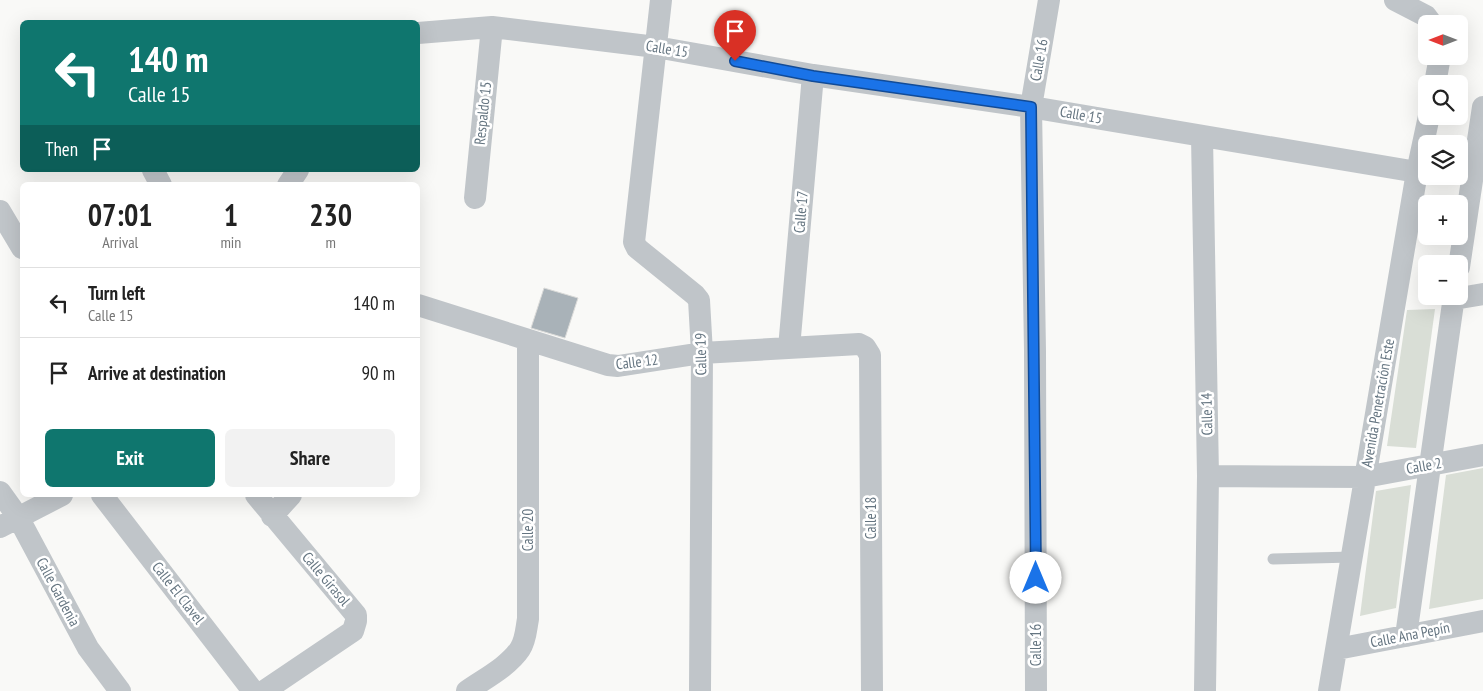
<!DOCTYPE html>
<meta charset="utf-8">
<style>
:root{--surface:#fff;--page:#f2f2f2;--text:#222;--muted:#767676;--line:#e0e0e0;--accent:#0f766e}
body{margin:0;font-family:"PT Sans Narrow",sans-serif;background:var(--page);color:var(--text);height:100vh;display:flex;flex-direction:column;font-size:19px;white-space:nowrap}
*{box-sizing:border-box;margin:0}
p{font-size:16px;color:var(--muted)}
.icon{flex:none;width:28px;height:28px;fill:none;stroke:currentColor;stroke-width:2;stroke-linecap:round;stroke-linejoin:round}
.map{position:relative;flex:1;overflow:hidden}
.sheet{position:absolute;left:20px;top:182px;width:400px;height:315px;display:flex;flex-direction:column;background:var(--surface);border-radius:8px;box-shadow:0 5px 20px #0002}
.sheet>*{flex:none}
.banner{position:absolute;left:20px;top:20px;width:400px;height:152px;border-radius:8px;box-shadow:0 5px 20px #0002;background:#0f766e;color:#fff;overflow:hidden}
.needle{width:32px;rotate:270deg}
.controls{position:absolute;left:1418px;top:15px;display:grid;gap:10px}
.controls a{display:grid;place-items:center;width:50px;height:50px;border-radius:8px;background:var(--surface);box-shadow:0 5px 20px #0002;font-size:25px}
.pin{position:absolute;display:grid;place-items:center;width:42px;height:42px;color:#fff;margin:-51px -21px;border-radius:50% 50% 50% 0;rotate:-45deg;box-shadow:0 0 5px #0007}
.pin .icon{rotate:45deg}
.me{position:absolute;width:55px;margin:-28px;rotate:0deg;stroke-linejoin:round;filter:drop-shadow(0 0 4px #0008)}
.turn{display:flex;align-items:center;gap:18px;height:105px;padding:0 25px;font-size:22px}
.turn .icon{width:65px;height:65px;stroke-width:2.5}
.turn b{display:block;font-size:35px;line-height:42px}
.then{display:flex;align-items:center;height:48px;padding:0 25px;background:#0003;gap:10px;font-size:19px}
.eta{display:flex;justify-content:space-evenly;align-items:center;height:85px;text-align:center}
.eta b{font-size:30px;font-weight:700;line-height:35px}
.primary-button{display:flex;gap:10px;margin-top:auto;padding:10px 25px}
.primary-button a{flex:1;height:58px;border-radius:8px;background:var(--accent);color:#fff;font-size:20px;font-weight:700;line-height:58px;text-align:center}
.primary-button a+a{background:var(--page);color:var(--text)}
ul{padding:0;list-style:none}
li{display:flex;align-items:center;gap:15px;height:70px;padding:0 25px;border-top:1px solid var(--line)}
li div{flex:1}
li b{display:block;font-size:19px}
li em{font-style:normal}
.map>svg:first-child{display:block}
.green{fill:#d9ded6}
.building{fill:#a9b2b8;stroke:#dbdbd9}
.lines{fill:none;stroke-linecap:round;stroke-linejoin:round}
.lane{stroke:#c0c5c9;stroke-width:11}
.street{stroke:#c0c5c9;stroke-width:22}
.route-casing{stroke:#114b97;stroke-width:12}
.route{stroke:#1a73e8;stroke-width:9}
.labels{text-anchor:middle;stroke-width:5;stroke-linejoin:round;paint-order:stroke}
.street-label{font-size:15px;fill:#657581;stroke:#fff}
</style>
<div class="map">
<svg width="1483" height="691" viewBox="0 0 1483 691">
<rect width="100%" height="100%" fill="#f9f9f7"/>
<path class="green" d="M1435,309L1416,448L1387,446L1407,310Z
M1483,468V599L1429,609L1446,475Z
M1411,485L1396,608L1360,616L1376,491Z"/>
<path class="building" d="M544,288L578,298L565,338L531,328Z"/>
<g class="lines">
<path class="lane" d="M1273,559L1352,557"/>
<path class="street" d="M661,0L634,242L637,248L695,295L699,300L702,353L700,691
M1395,0L1426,16L1432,24
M418,33L492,27L656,47L813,75L1031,107L1417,172
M1435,84L1440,56
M1202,136L1208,476L1205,691
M153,170L161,185
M288,185L298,170
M475,198L492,27
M0,211L22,248
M1459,267L1483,107
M1454,299L1483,294
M418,305L608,365L618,366L702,353L859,344L865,347L870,355L872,691
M789,348L813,75
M1208,476L1365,477L1483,455
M0,492L18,517L88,648L120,691
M102,495L253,691
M256,495L356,615V621L353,631L264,691
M272,516L291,495
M0,527L62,495
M1406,636L1454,296
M1337,649L1483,621
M467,691C484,679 508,667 520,649C526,640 526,629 528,619V341
M1036,691L1035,351L1031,107L1049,0
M1329,691L1417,172L1429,116"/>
</g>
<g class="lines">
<defs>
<path id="route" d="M735,61L813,76L1031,107L1036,578"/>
</defs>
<use href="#route" class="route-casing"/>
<use href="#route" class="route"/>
</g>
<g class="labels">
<g class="street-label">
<text transform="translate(667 49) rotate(9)" y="5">Calle 15</text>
<text transform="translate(1039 60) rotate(-80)" y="5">Calle 16</text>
<text transform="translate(483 113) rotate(-84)" y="5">Respaldo 15</text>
<text transform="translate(1081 115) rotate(10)" y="5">Calle 15</text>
<text transform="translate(801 212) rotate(-85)" y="5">Calle 17</text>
<text transform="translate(701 354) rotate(-91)" y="5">Calle 19</text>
<text transform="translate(637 362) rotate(-7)" y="5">Calle 12</text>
<text transform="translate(1378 403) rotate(-80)" y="5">Avenida Penetración Este</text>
<text transform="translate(1207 414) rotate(-91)" y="5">Calle 14</text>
<text transform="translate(1424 466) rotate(-10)" y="5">Calle 2</text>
<text transform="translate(871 518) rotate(-90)" y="5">Calle 18</text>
<text transform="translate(528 530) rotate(-90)" y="5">Calle 20</text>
<text transform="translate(326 579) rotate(50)" y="5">Calle Girasol</text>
<text transform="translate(58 592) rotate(62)" y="5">Calle Gardenia</text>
<text transform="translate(178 593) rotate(52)" y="5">Calle El Clavel</text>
<text transform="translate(1410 635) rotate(-11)" y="5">Calle Ana Pepín</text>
<text transform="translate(1036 645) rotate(-90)" y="5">Calle 16</text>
</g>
</g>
</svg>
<div class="controls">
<a><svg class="needle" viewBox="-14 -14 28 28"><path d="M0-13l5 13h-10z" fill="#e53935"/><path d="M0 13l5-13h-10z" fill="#767676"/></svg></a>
<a><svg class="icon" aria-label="search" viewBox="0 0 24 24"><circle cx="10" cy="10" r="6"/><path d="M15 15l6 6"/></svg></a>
<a><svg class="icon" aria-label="layers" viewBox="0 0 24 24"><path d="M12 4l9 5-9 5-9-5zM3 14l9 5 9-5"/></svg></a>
<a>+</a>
<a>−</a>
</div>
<div class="pin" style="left:735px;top:61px;background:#d93025"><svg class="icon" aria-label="arrive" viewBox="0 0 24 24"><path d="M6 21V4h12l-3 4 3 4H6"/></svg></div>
<svg class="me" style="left:1036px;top:578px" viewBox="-20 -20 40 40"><circle r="19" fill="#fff"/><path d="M0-13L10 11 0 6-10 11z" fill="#1a73e8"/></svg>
<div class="banner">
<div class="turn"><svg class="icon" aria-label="left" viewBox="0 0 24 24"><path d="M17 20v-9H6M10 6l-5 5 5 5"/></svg><div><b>140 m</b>Calle 15</div></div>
<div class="then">Then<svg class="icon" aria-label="arrive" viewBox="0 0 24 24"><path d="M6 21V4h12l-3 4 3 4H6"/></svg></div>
</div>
<section class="sheet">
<div class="eta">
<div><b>07:01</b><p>Arrival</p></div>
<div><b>1</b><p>min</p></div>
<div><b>230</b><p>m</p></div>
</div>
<ul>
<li><svg class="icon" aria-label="left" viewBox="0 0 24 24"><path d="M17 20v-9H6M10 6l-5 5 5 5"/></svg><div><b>Turn left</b><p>Calle 15</p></div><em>140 m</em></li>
<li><svg class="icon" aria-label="arrive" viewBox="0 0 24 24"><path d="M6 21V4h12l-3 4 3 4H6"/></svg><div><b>Arrive at destination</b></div><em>90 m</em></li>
</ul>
<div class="primary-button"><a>Exit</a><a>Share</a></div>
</section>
</div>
